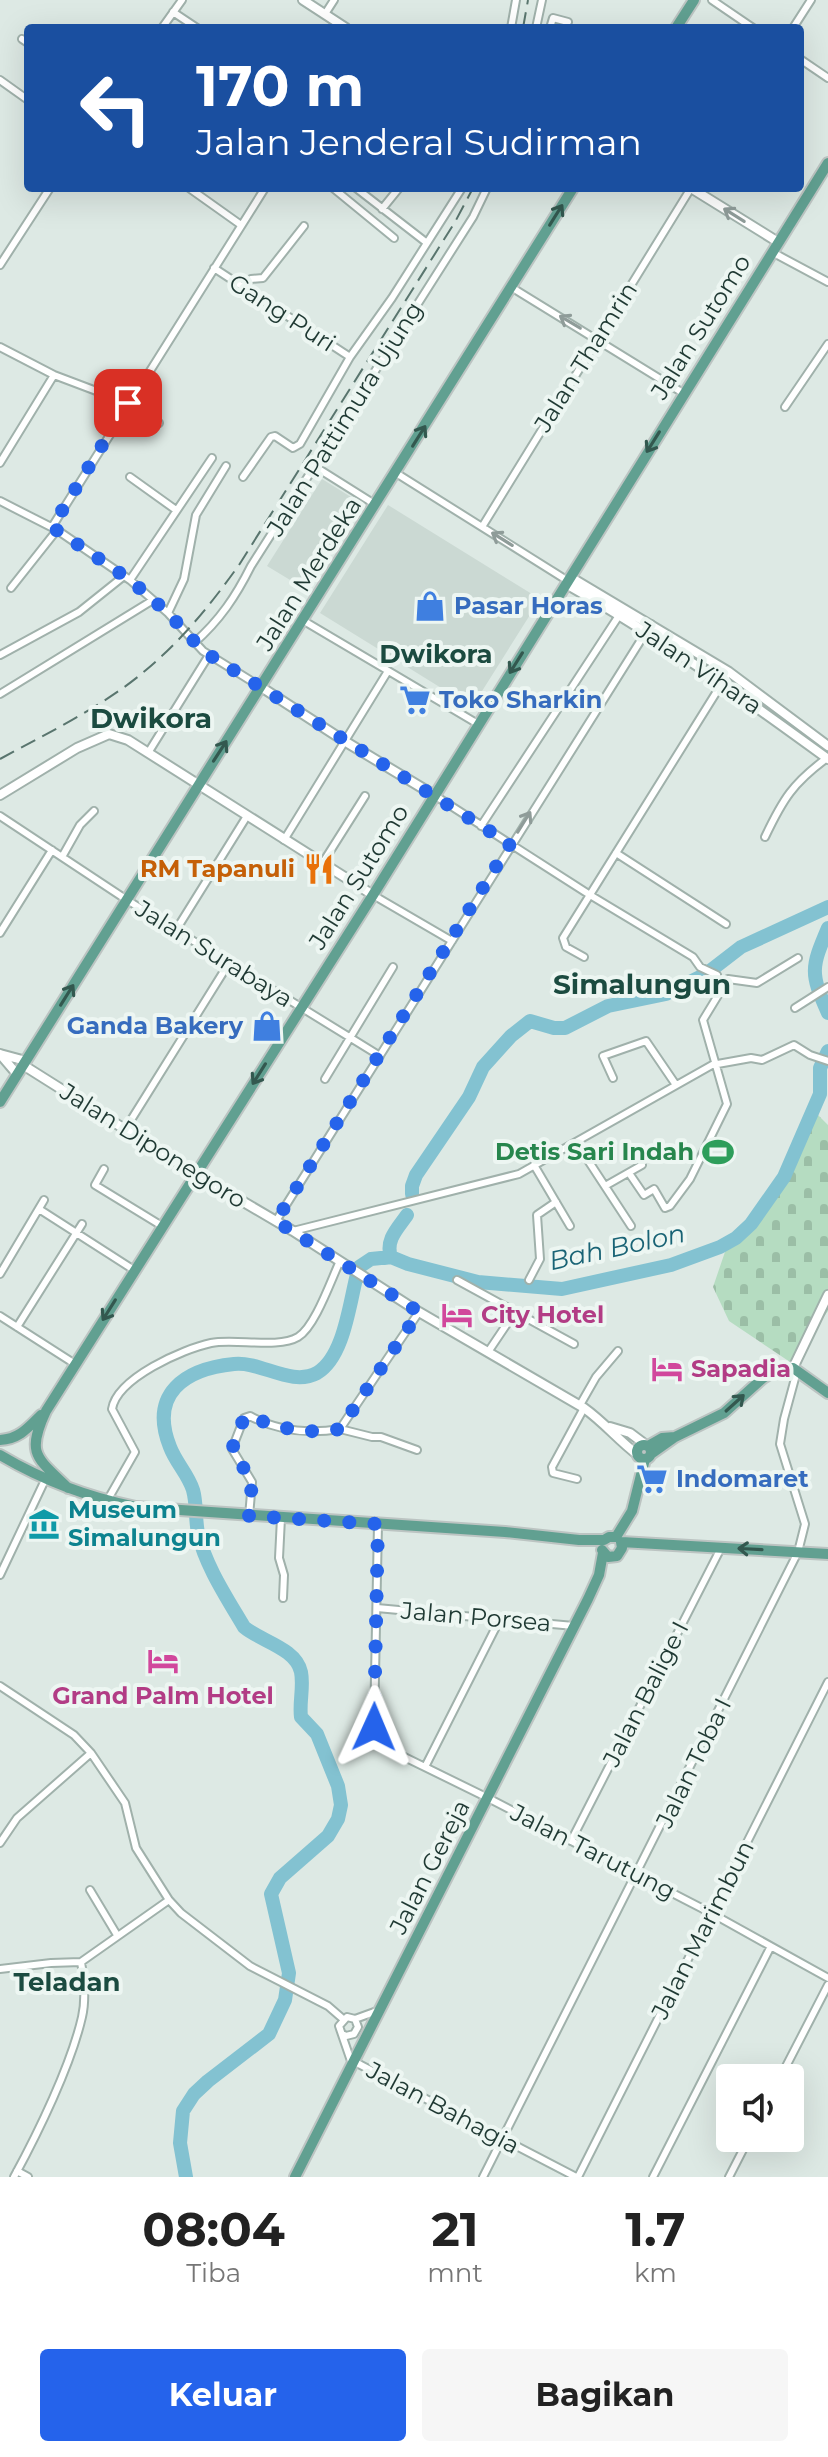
<!DOCTYPE html>
<html lang="id">
<style>
:root{--surface:#fff;--page:#f6f6f6;--text:#222;--muted:#767676;--accent:#2563eb}
body{margin:0;font-family:Montserrat,sans-serif;background:var(--page);color:var(--text);height:100vh;display:flex;flex-direction:column;font-size:30px;white-space:nowrap}
*{box-sizing:border-box;margin:0}
p{font-size:26px;color:var(--muted)}
.icon{flex:none;width:44px;height:44px;fill:none;stroke:currentColor;stroke-width:2;stroke-linecap:round;stroke-linejoin:round}
.map{position:relative;height:2177px;overflow:hidden}
.drawer{display:flex;flex-direction:column;background:var(--surface);flex:1}
.drawer>*{flex:none}
.guide{position:absolute;left:24px;top:24px;width:780px;height:168px;border-radius:8px;box-shadow:0 8px 32px #0002;background:#1a4fa0;color:#fff;overflow:hidden}
.controls{position:absolute;left:716px;top:2064px;display:grid;gap:16px}
.controls a{display:grid;place-items:center;width:88px;height:88px;border-radius:8px;background:var(--surface);box-shadow:0 8px 32px #0002;font-size:40px}
.pin{position:absolute;display:grid;place-items:center;width:68px;height:68px;color:#fff;margin:-34px;border-radius:16px;box-shadow:0 4px 12px #0006}
.me{position:absolute;width:88px;margin:-44px;rotate:1deg;stroke-linejoin:round;filter:drop-shadow(0 0 6px #0008)}
.turn{display:flex;align-items:center;gap:28px;height:168px;padding:0 40px;font-size:36px}
.turn .icon{width:104px;height:104px;stroke-width:2.5}
.turn b{display:block;font-size:56px;line-height:68px}
.eta{display:flex;justify-content:space-evenly;align-items:center;height:136px;text-align:center}
.eta b{font-size:48px;font-weight:700;line-height:56px}
.cta{display:flex;gap:16px;margin-top:auto;padding:16px 40px}
.cta a{flex:1;height:92px;border-radius:8px;background:var(--accent);color:#fff;font-size:32px;font-weight:700;line-height:92px;text-align:center}
.cta a+a{background:var(--page);color:var(--text)}
.map>svg:first-child{display:block}
.built{fill:#cbd9d3}
.cemetery{fill:url(#cemetery-stones)}
.lines{fill:none;stroke-linecap:round;stroke-linejoin:round}
.river{stroke:#83c2d1;stroke-width:14}
.minor-casing{stroke:#a0b1ab;stroke-width:10}
.tertiary-casing{stroke:#a0b1ab;stroke-width:12}
.primary-casing{stroke:#bcc4c2;stroke-width:14}
.minor{stroke:#fff;stroke-width:6}
.tertiary{stroke:#fff;stroke-width:8}
.primary{stroke:#61a091;stroke-width:10}
.rail{stroke:#59756e;stroke-width:2;stroke-dasharray:16 8;stroke-linecap:butt}
.oneway{stroke:#33584f}
.oneway2{stroke:#8f9c99}
.route{stroke:#2563eb;stroke-width:14;stroke-dasharray:0 25.2}
.labels{text-anchor:middle;stroke-width:8;stroke-linejoin:round;paint-order:stroke}
.street-label{font-size:24px;fill:#1f3933;stroke:#edf6f2}
.shop-label{font-size:24px;font-weight:bold;fill:#366cbe;stroke:#edf6f2;text-anchor:start}
.food-label{font-size:24px;font-weight:bold;fill:#c56008;stroke:#edf6f2;text-anchor:end}
.leisure-label{font-size:24px;font-weight:bold;fill:#27864d;stroke:#edf6f2;text-anchor:end}
.hotel-label{font-size:24px;font-weight:bold;fill:#b23c85;stroke:#edf6f2;text-anchor:start}
.culture-label{font-size:24px;font-weight:bold;fill:#0d838f;stroke:#edf6f2;text-anchor:start}
.neighbourhood-label{font-size:26px;font-weight:bold;fill:#1b4b40;stroke:#edf6f2}
.water-label{font-size:26px;font-style:italic;fill:#196375;stroke:#edf6f2}
.quarter-label{font-size:28px;font-weight:bold;fill:#1b4b40;stroke:#edf6f2}
</style>
<div class="map">
<svg width="828" height="2177" viewBox="0 0 828 2177">
<defs>
<pattern id="cemetery-stones" width="16" height="16" patternUnits="userSpaceOnUse" patternTransform="scale(2)"><rect width="16" height="16" fill="#b5dcc1"/><path d="M2 7V4a2 2 0 0 1 4 0v3zM10 15v-3a2 2 0 0 1 4 0v3z" fill="#9bbea6"/></pattern>
</defs>
<rect width="100%" height="100%" fill="#dde9e4"/>
<path class="built" d="M322,479L359,502L305,589L267,566Z
M388,505L540,599L472,707L320,613Z"/>
<path class="cemetery" d="M817,1114L828,1125V1311L790,1362L729,1321L713,1287L726,1249L756,1225L785,1183Z"/>
<g class="lines">
<path class="river" d="M828,928C811,968 810,973 828,1013
M412,1194V1186L416,1175L469,1097L483,1067L511,1036L530,1021L554,1028H565L608,1006L666,994L706,974L741,947L828,907
M384,1258L391,1257C385,1240 398,1228 407,1215
M186,2177L180,2143L183,2111L194,2094L208,2081L269,2034L285,2000L289,1973L271,1894L280,1878L328,1836L338,1819L341,1805L338,1786L317,1734L301,1717C299,1702 304,1687 301,1672C296,1648 260,1641 244,1627C227,1598 205,1565 198,1533C195,1519 197,1504 193,1490C188,1474 176,1463 170,1447C149,1394 184,1369 234,1364C261,1361 291,1387 317,1373C346,1356 350,1296 359,1267L371,1259L391,1257L408,1264L478,1282L562,1289L671,1265L720,1247L736,1238L751,1224L784,1177L820,1094V1068L828,1051"/>
<defs>
<path id="minor" d="M712,0L753,28
M173,12L197,28
M325,14L334,0
M162,28L182,0
M511,28L516,0
M536,28L542,0
M550,28L553,18L568,22
M793,28L811,0
M22,39L28,43
M800,59L828,78
M0,80L28,100
M189,188L241,225
M333,188L394,238
M356,188L427,243
M382,209L399,188
M772,252L828,282
M0,265L50,188
M214,268L350,357
M243,287L251,279L263,278L304,226
M511,287L683,393
M0,347L54,375L99,392L126,406
M128,403L159,423
M785,407L828,344
M0,463L54,375
M314,466L376,505
M396,473L568,581
M130,477L176,510
M243,477L271,437L275,436L293,448L300,444L350,357L392,298L462,188
M0,501L57,530L130,580L168,613L203,651L261,687
M52,527L265,188
M482,527L691,188
M130,580L212,458
M11,588L57,530
M168,613L184,579L196,515L226,466
M304,621L478,724
M194,643C220,620 236,596 251,566L473,217L487,188
M0,655L79,612L124,576
M0,694L153,600
M148,753L209,655
M434,795L590,895L693,957L700,967L717,975
M0,816L127,900L380,1056
M481,826L620,614
M765,837C783,799 793,783 827,758
M284,840L388,671
M616,853L726,924
M62,857L80,825L94,811
M322,864L365,796
M373,895L452,941
M176,930L247,816
M0,933L52,850
M584,957L566,947L563,938L729,672
M795,1008L828,987
M613,1078L603,1056L646,1041L676,1085
M325,1079L393,967
M126,1128L229,963
M576,1142L631,1226
M534,1165L570,1226
M104,1169L95,1185L162,1226
M629,1173L644,1195L654,1189L665,1208L670,1206L690,1179L727,1104L703,1020L728,979L757,983L798,958
M605,1186L642,1165
M39,1209L134,1270
M276,1221L651,624
M293,1231L519,1174L712,1065L751,1058L762,1060L794,1045L810,1055L828,1061
M0,1274L44,1200
M457,1280L574,1344
M529,1280L540,1259L537,1215L556,1202
M0,1316L75,1364
M17,1327L82,1224
M488,1352L515,1312
M580,1405L596,1377L618,1351
M340,1429L372,1437H381L417,1450
M577,1479L553,1473L552,1467L584,1408
M107,1501L135,1452L112,1409C117,1378 183,1349 211,1343C234,1338 278,1349 298,1337C315,1327 331,1280 340,1261
M249,1516L252,1482L232,1449L244,1418L250,1416C278,1431 309,1434 340,1429L419,1312
M281,1518L279,1558L284,1575L283,1598
M378,1524L374,1727L378,1740L384,1747L488,1798L711,1913L828,1978
M0,1575L45,1480
M377,1608L574,1626
M0,1686L74,1735L91,1753L125,1803L136,1848L169,1900L181,1913L250,1966L328,2006L343,2019
M425,1767L500,1619
M571,1841L721,1548
M0,1843L17,1818L91,1753
M90,1890L117,1935
M0,1969L51,1963L81,1962
M355,2019L377,2011
M342,2034L346,2036L354,2034L358,2027L355,2019L347,2017L339,2026L352,2064
M353,2061L576,2177
M780,2078L828,1985
M17,2171L28,2177
M14,2177C38,2133 71,2065 82,2017C86,2000 84,1979 81,1962L169,1900
M483,2177L798,1552L805,1524L780,1444L784,1419L797,1371
M578,2177L828,1682
M653,2177L770,1948
M729,2177L749,2138"/>
<path id="tertiary" d="M303,0L346,28
M691,188L778,242
M570,577L729,672L828,746
M566,584C658,636 743,697 828,759
M261,687L346,742L434,795
M0,795L77,748L109,734L128,740L373,895
M0,1054L17,1074
M0,1054L26,1061
M23,1065L196,1174L293,1231L419,1312L584,1408C605,1423 618,1440 638,1455
M793,1368L828,1295
M610,1427L630,1433L646,1445"/>
<path id="primary" d="M676,28L694,0
M0,1102L573,188
M0,1440C19,1439 28,1428 41,1415
M637 1452a7 7 0 1 1 14 0a7 7 0 1 1-14 0Z
M648,1446L662,1438L675,1437
M651,1454L675,1437L724,1413L763,1378L776,1370L793,1368L828,1393
M0,1455C42,1480 87,1497 136,1507L505,1532L579,1540H604L609,1537H616
M68,1488C36,1457 26,1454 46,1411L373,895L828,163
M616,1537L632,1511L645,1459
M621,1542L828,1554
M602,1550L608,1557L617,1556L622,1548L621,1542
M295,2177L588,1599L599,1575L603,1553"/>
</defs>
<use href="#minor" class="minor-casing"/>
<use href="#tertiary" class="tertiary-casing"/>
<use href="#primary" class="primary-casing"/>
<use href="#minor" class="minor"/>
<use href="#tertiary" class="tertiary"/>
<use href="#primary" class="primary"/>
<path class="rail" d="M523,28L528,0
M0,759C46,734 107,704 146,670C183,639 211,604 239,565L455,222L473,188"/>
</g>
<defs><path id="oneway-shaft" d="M-6 0H5M1.5-3L5.5 0L1.5 3" fill="none" stroke-width="1.6" stroke-linecap="round" stroke-linejoin="round" transform="scale(2)"/></defs>
<g class="oneway">
<use href="#oneway-shaft" transform="translate(556 215) rotate(-58)"/>
<use href="#oneway-shaft" transform="translate(419 436) rotate(-58)"/>
<use href="#oneway-shaft" transform="translate(653 442) rotate(122)"/>
<use href="#oneway-shaft" transform="translate(516 663) rotate(122)"/>
<use href="#oneway-shaft" transform="translate(220 751) rotate(-57)"/>
<use href="#oneway-shaft" transform="translate(67 995) rotate(-58)"/>
<use href="#oneway-shaft" transform="translate(259 1074) rotate(122)"/>
<use href="#oneway-shaft" transform="translate(109 1310) rotate(122)"/>
<use href="#oneway-shaft" transform="translate(735 1403) rotate(-42)"/>
<use href="#oneway-shaft" transform="translate(750 1549) rotate(-177)"/>
</g>
<g class="oneway2">
<use href="#oneway-shaft" transform="translate(734 215) rotate(-148)"/>
<use href="#oneway-shaft" transform="translate(570 322) rotate(-149)"/>
<use href="#oneway-shaft" transform="translate(502 539) rotate(-148)"/>
<use href="#oneway-shaft" transform="translate(524 822) rotate(-58)"/>
</g>
<g class="lines">
<path class="route" d="M128,403L52,527L130,580L168,613L203,651L510,844L276,1221L419,1312L340,1429C304,1435 280,1428 247,1416L244,1418L232,1449L252,1482L249,1516L378,1524L374,1727"/>
</g>
<defs>
<symbol id="shop-bare" viewBox="-9 -9 18 18"><path d="M-5-2.5h2.3a2.7 3.5 0 0 1 5.4 0H5L5.5 6h-11ZM-1.5-2.5h3a1.5 2.3 0 0 0-3 0Z" fill="#3f7fe0" stroke="#edf6f2" stroke-width="2.5" paint-order="stroke"/></symbol>
<symbol id="supermarket-bare" viewBox="-9 -9 18 18"><path d="M-6-5.5h2.5l.6 2H6L4.5 2H-2.5L-4.4-4H-6ZM-1.5 3.2a1.3 1.3 0 1 0 .1 0ZM3 3.2a1.3 1.3 0 1 0 .1 0Z" fill="#3f7fe0" stroke="#edf6f2" stroke-width="2.5" paint-order="stroke"/></symbol>
<symbol id="restaurant-bare" viewBox="-9 -9 18 18"><path d="M-5-6h1v4h1v-4h1v4h1v-4h1v5L-1.5 .5V6h-2V.5L-5-1ZM5-6V6H3V1.5H1.5Q1.5-4 5-6Z" fill="#e8710a" stroke="#edf6f2" stroke-width="2.5" paint-order="stroke"/></symbol>
<symbol id="stadium-bare" viewBox="-9 -9 18 18"><path d="M0-5a6.5 5 0 1 0 0 10a6.5 5 0 1 0 0-10ZM-3.5-1.8h7v3.6h-7Z" fill="#2e9e5b" stroke="#edf6f2" stroke-width="2.5" paint-order="stroke"/></symbol>
<symbol id="hotel-bare" viewBox="-9 -9 18 18"><path d="M-6-4.5h1.5V1H6V5H4.5V3h-9V5H-6ZM-4 0a1.8 1.8 0 1 1 3.6 0ZM.5 0V-2.5h3Q6-2.5 6 0Z" fill="#d1479c" stroke="#edf6f2" stroke-width="2.5" paint-order="stroke"/></symbol>
<symbol id="museum-bare" viewBox="-9 -9 18 18"><path d="M0-6L6-3V-2H-6V-3ZM-5-1h2V3h-2ZM-1-1h2V3h-2ZM3-1h2V3H3ZM-6 4H6V6H-6Z" fill="#0f9aa8" stroke="#edf6f2" stroke-width="2.5" paint-order="stroke"/></symbol>
</defs>
<g fill-rule="evenodd">
<use href="#shop-bare" x="408" y="584" width="44" height="44"/>
<use href="#supermarket-bare" x="393" y="678" width="44" height="44"/>
<use href="#restaurant-bare" x="297" y="847" width="44" height="44"/>
<use href="#shop-bare" x="245" y="1004" width="44" height="44"/>
<use href="#stadium-bare" x="696" y="1130" width="44" height="44"/>
<use href="#hotel-bare" x="435" y="1293" width="44" height="44"/>
<use href="#hotel-bare" x="645" y="1347" width="44" height="44"/>
<use href="#supermarket-bare" x="630" y="1457" width="44" height="44"/>
<use href="#museum-bare" x="22" y="1502" width="44" height="44"/>
<use href="#hotel-bare" x="141" y="1639" width="44" height="44"/>
</g>
<g class="labels">
<g class="street-label">
<text transform="translate(282 313) rotate(33)" y="8">Gang Puri</text>
<text transform="translate(701 327) rotate(-58)" y="8">Jalan Sutomo</text>
<text transform="translate(586 357) rotate(-58)" y="8">Jalan Thamrin</text>
<text transform="translate(345 419) rotate(-58)" y="8">Jalan Pattimura Ujung</text>
<text transform="translate(309 574) rotate(-58)" y="8">Jalan Merdeka</text>
<text transform="translate(699 668) rotate(34)" y="8">Jalan Vihara</text>
<text transform="translate(359 877) rotate(-58)" y="8">Jalan Sutomo</text>
<text transform="translate(214 954) rotate(32)" y="8">Jalan Surabaya</text>
<text transform="translate(153 1146) rotate(32)" y="8">Jalan Diponegoro</text>
<text transform="translate(476 1617) rotate(5)" y="8">Jalan Porsea</text>
<text transform="translate(646 1694) rotate(-63)" y="8">Jalan Balige I</text>
<text transform="translate(694 1763) rotate(-64)" y="8">Jalan Toba I</text>
<text transform="translate(593 1852) rotate(27)" y="8">Jalan Tarutung</text>
<text transform="translate(430 1867) rotate(-63)" y="8">Jalan Gereja</text>
<text transform="translate(703 1930) rotate(-63)" y="8">Jalan Marimbun</text>
<text transform="translate(443 2108) rotate(28)" y="8">Jalan Bahagia</text>
</g>
<g class="shop-label">
<text x="454" y="614">Pasar Horas</text>
<text x="439" y="708">Toko Sharkin</text>
<text x="243" y="1034" text-anchor="end">Ganda Bakery</text>
<text x="676" y="1487">Indomaret</text>
</g>
<g class="food-label">
<text x="295" y="877">RM Tapanuli</text>
</g>
<g class="leisure-label">
<text x="694" y="1160">Detis Sari Indah</text>
</g>
<g class="hotel-label">
<text x="481" y="1323">City Hotel</text>
<text x="691" y="1377">Sapadia</text>
<text x="163" y="1704" text-anchor="middle">Grand Palm Hotel</text>
</g>
<g class="culture-label">
<text x="68" y="1518">Museum<tspan x="68" dy="28">Simalungun</tspan></text>
</g>
<g class="neighbourhood-label">
<text x="436" y="663">Dwikora</text>
<text x="67" y="1991">Teladan</text>
</g>
<g class="water-label">
<text transform="translate(617 1247) rotate(-12)" y="9">Bah Bolon</text>
</g>
<g class="quarter-label">
<text x="151" y="728">Dwikora</text>
<text x="642" y="994">Simalungun</text>
</g>
</g>
</svg>
<div class="controls">
<a><svg class="icon" aria-label="sound" viewBox="0 0 24 24"><path d="M4 9h4l5-4v14l-5-4H4zM17 9q2 3 0 6"/></svg></a>
</div>
<div class="pin" style="left:128px;top:403px;background:#d93025"><svg class="icon" aria-label="arrive" viewBox="0 0 24 24"><path d="M6 21V4h12l-3 4 3 4H6"/></svg></div>
<svg class="me" style="left:374px;top:1727px" viewBox="-20 -20 40 40"><path d="M0-17L14 15 0 8-14 15z" fill="#2563eb" stroke="#fff" stroke-width="4"/></svg>
<div class="guide">
<div class="turn"><svg class="icon" aria-label="left" viewBox="0 0 24 24"><path d="M17 20v-9H6M10 6l-5 5 5 5"/></svg><div><b>170 m</b>Jalan Jenderal Sudirman</div></div>
</div>
</div>
<section class="drawer">
<div class="eta">
<div><b>08:04</b><p>Tiba</p></div>
<div><b>21</b><p>mnt</p></div>
<div><b>1.7</b><p>km</p></div>
</div>
<div class="cta"><a>Keluar</a><a>Bagikan</a></div>
</section>
